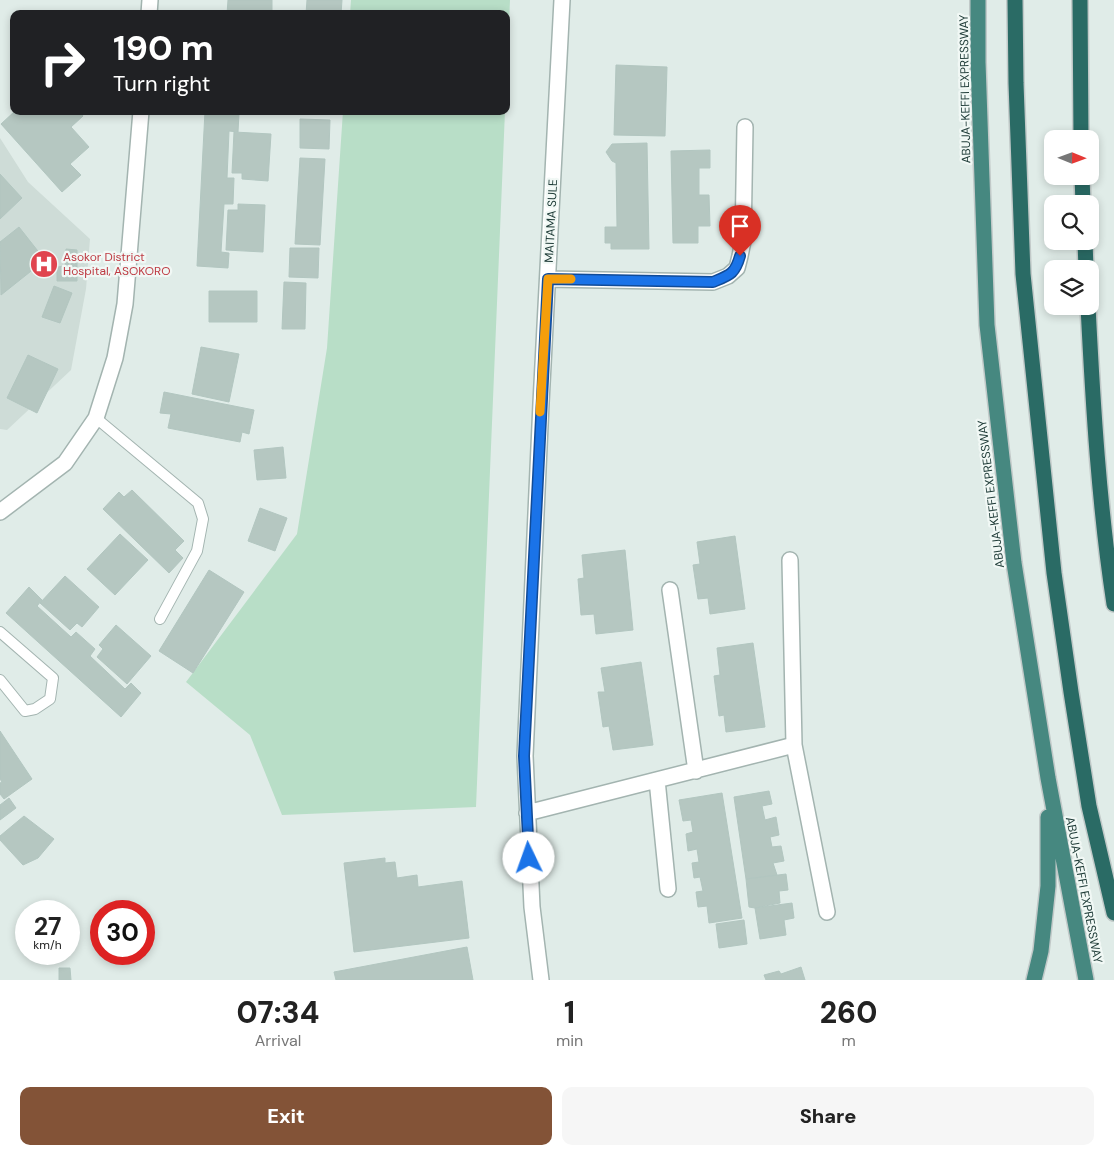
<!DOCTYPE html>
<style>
:root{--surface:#fff;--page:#f6f6f6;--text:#222;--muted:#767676;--accent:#835337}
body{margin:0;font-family:"DM Sans",sans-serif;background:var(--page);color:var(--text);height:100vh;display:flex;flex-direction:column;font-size:19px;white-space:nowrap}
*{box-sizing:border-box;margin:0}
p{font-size:16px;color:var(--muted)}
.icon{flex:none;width:28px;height:28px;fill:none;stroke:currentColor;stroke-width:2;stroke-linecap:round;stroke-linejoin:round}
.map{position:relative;height:980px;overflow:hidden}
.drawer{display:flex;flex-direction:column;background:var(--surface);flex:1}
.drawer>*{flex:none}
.hud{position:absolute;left:10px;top:10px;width:500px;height:105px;border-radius:10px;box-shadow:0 2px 8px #0003;background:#202124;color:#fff;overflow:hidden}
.needle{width:32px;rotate:91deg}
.fabs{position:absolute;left:1044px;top:130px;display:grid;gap:10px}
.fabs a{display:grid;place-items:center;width:55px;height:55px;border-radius:10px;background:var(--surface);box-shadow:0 2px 8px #0003;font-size:25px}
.speed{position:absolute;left:15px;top:900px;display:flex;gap:10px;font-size:25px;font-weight:700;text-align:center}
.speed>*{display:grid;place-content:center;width:65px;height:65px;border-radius:50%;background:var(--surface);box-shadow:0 2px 8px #0003;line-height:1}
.speed small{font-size:12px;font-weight:400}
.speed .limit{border:8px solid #d22;background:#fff;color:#111}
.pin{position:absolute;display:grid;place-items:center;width:42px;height:42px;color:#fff;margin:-51px -21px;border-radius:50% 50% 50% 0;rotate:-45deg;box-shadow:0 0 5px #0007}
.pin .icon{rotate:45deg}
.me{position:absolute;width:55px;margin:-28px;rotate:357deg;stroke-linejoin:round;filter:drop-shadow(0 0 4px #0008)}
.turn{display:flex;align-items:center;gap:18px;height:105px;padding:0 20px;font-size:22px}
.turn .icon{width:65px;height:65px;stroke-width:2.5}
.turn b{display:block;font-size:35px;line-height:42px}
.eta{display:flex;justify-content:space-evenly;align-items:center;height:85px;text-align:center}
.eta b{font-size:30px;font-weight:800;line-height:35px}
.action{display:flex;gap:10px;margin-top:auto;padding:10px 20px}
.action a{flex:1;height:58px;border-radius:10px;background:var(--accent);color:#fff;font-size:20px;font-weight:800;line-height:58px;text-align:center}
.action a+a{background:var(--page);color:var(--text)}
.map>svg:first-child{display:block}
.built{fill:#cedcd7}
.green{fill:#b8dec7}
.building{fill:#b5c7c1;stroke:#b2c6c0}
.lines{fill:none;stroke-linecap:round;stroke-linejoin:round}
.service-casing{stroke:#a3b4b0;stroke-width:12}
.minor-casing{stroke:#a3b4b0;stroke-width:18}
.trunk-casing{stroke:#c1c9c8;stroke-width:18}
.motorway-casing{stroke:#c1c9c8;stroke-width:18}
.service{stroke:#fff;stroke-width:10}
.minor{stroke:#fff;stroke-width:15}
.trunk{stroke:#468880;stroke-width:15}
.motorway{stroke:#2a6b65;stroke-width:15}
.route-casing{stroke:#114b97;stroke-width:12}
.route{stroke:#1a73e8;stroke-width:9}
.slow{stroke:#f59e0b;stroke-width:9}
.labels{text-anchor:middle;stroke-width:4.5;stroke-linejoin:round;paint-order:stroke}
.street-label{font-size:12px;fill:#203d39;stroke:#f1f8f5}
.health-label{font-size:12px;fill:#be3a42;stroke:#f1f8f5;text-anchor:start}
</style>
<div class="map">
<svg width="1114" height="980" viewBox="0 0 1114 980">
<rect width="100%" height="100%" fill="#e0ece8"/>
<path class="built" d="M0,138L28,182L90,239L86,289L71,370L7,430L0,429Z"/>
<path class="green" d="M351,0H510L506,93V14H350Z
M343,111H505L476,807L282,815L250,735L186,682L297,534L327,348Z"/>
<path class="building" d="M228,0H272V14H227Z
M307,0H342L341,14H306Z
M616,65L667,67L665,136L614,135Z
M15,111H79L83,116L71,127L89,147L70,164L81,175L62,192L1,124Z
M205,111L239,113L238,132L229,131L227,178H234L233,204H224L221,252L229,253L228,268L197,266Z
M300,119L330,120L329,149L300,148Z
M234,132L271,134L268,181L242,179V173H232Z
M647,143L649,249H611V243H605V227H617L616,163L612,161L606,152L612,144Z
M710,150V168H699V195H709L710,226H698V243H673L671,151Z
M300,158L325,159L320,245L295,244Z
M0,174L22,198L0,219Z
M238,204L265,205L263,252L226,250L228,210H238Z
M19,227L45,260L1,295L0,242Z
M290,248H319L318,278L289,277Z
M66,249L77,250V267L65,266Z
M65,266L77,267V281H57V267Z
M284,282L306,283L305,329H282Z
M54,286L72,293L60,323L42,317Z
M209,291H257V322H209Z
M201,347L239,354L229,402L192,394Z
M28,355L58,369L37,413L7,398Z
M164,392L254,410L249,434L242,432L240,442L168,428L171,414L160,413Z
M283,447L286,478L257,480L254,450Z
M132,490L184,541L175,550L183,558L169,573L103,509L119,492L124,497Z
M260,508L287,518L275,551L248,541Z
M120,534L148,560L115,595L87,569Z
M735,536L745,609L710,614L708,598L698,599L693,565L700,564L697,542Z
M625,550L633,630L596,634L594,614L581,615L578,579L584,578L582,555Z
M209,570L244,592L193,673L159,651Z
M65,576L99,607L82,627L77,623L70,630L40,603Z
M29,587L42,600L37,606L71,637L76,632L95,649L90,656L125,689L131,683L141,693L121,717L6,613Z
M116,625L151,656L127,684L97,657L103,649L99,645Z
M753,643L765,727L726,732L724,715L719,716L714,676L720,675L717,648Z
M641,662L653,745L613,750L609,726L603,727L598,692H605L601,668Z
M0,731L32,779L4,799L0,794V783L2,782L0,779Z
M769,791L772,804L762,806L765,820L776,817L779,835L770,837L772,847L781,846L784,861L773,863L777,875L746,879L734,797Z
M722,793L742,918L709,923L707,906L698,907L696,892L703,891L700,877L694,878L692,863L699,862L697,849L688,851L686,834L693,832L691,820L683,821L679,800Z
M9,798L16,808L0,820V805Z
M24,816L54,839L38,858L23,865L0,840V836Z
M385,858V863L395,862L397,878L417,875L418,887L462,881L469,938L354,952L344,863Z
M786,874L788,890L779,891L780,903L755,908L749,907L746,879Z
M792,903L794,918L784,920L786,935L760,939L755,908Z
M744,920L747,944L719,948L716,924Z
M467,947L473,980H336L334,972Z
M801,967L805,980H766L764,975L779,971L781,974Z
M59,968H70L71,980H59Z"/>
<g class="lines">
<defs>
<path id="service" d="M96,418L198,503L203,519L197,551L160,619
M0,632L53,678L50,699L35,709L25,711L0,680"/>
<path id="minor" d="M149,14L150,0
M548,279L713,282L728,276L737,268L740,256L743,241L745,127
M0,512L65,463L96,418L115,358L125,304L141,111
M790,560L794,745L827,912
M670,590L696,771
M657,780L668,889
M527,813L794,745
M541,980L532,907L525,756L541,403L562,0"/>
<path id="trunk" d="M978,0V62L987,325L1014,563L1048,778L1086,980
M1034,980L1041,951L1048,886V817"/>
<path id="motorway" d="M1015,0L1016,83L1023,274L1054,573L1071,692L1089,806L1114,913
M1080,0L1081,139
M1082,176L1083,204
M1085,241L1086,269
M1088,306C1093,406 1099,506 1114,604"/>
</defs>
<use href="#service" class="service-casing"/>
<use href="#minor" class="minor-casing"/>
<use href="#trunk" class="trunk-casing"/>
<use href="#motorway" class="motorway-casing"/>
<use href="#service" class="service"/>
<use href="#minor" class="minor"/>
<use href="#trunk" class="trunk"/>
<use href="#motorway" class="motorway"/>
</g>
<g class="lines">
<defs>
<path id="route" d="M529,858L524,756L548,279L713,282C730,275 735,274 740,256"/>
</defs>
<use href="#route" class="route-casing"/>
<use href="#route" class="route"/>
<path class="slow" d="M540,412L548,279H571"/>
</g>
<defs>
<symbol id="hospital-disc" viewBox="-11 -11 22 22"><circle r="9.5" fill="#e0444e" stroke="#f1f8f5"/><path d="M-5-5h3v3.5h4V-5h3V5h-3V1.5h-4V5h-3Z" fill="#fff"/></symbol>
</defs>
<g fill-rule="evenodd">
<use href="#hospital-disc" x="28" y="248" width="32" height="32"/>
</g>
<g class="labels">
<g class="street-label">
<text transform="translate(965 89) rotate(-91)" y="4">ABUJA-KEFFI EXPRESSWAY</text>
<text transform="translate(551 221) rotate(-87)" y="4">MAITAMA SULE</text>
<text transform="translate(991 494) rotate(-97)" y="4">ABUJA-KEFFI EXPRESSWAY</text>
<text transform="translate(1084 890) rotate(79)" y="4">ABUJA-KEFFI EXPRESSWAY</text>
</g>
<g class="health-label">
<text x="63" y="261">Asokor District<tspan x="63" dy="14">Hospital, ASOKORO</tspan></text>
</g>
</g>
</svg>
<div class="fabs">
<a><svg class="needle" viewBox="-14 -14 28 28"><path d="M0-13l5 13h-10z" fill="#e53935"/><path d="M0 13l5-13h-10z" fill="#767676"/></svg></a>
<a><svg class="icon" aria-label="search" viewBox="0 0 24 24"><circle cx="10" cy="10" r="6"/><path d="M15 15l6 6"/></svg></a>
<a><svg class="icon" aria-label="layers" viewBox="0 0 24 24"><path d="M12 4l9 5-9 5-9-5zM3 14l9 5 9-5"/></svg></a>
</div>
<div class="speed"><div>27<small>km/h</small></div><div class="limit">30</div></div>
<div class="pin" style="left:740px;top:256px;background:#d93025"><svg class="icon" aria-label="arrive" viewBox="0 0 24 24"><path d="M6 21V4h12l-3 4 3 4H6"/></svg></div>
<svg class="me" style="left:529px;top:858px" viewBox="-20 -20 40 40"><circle r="19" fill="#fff"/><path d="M0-13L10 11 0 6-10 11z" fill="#1a73e8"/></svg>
<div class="hud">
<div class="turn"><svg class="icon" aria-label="right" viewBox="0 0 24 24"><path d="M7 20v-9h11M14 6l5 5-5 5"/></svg><div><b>190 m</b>Turn right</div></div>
</div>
</div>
<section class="drawer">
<div class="eta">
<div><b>07:34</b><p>Arrival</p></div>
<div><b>1</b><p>min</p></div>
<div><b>260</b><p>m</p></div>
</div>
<div class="action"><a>Exit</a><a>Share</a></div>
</section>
